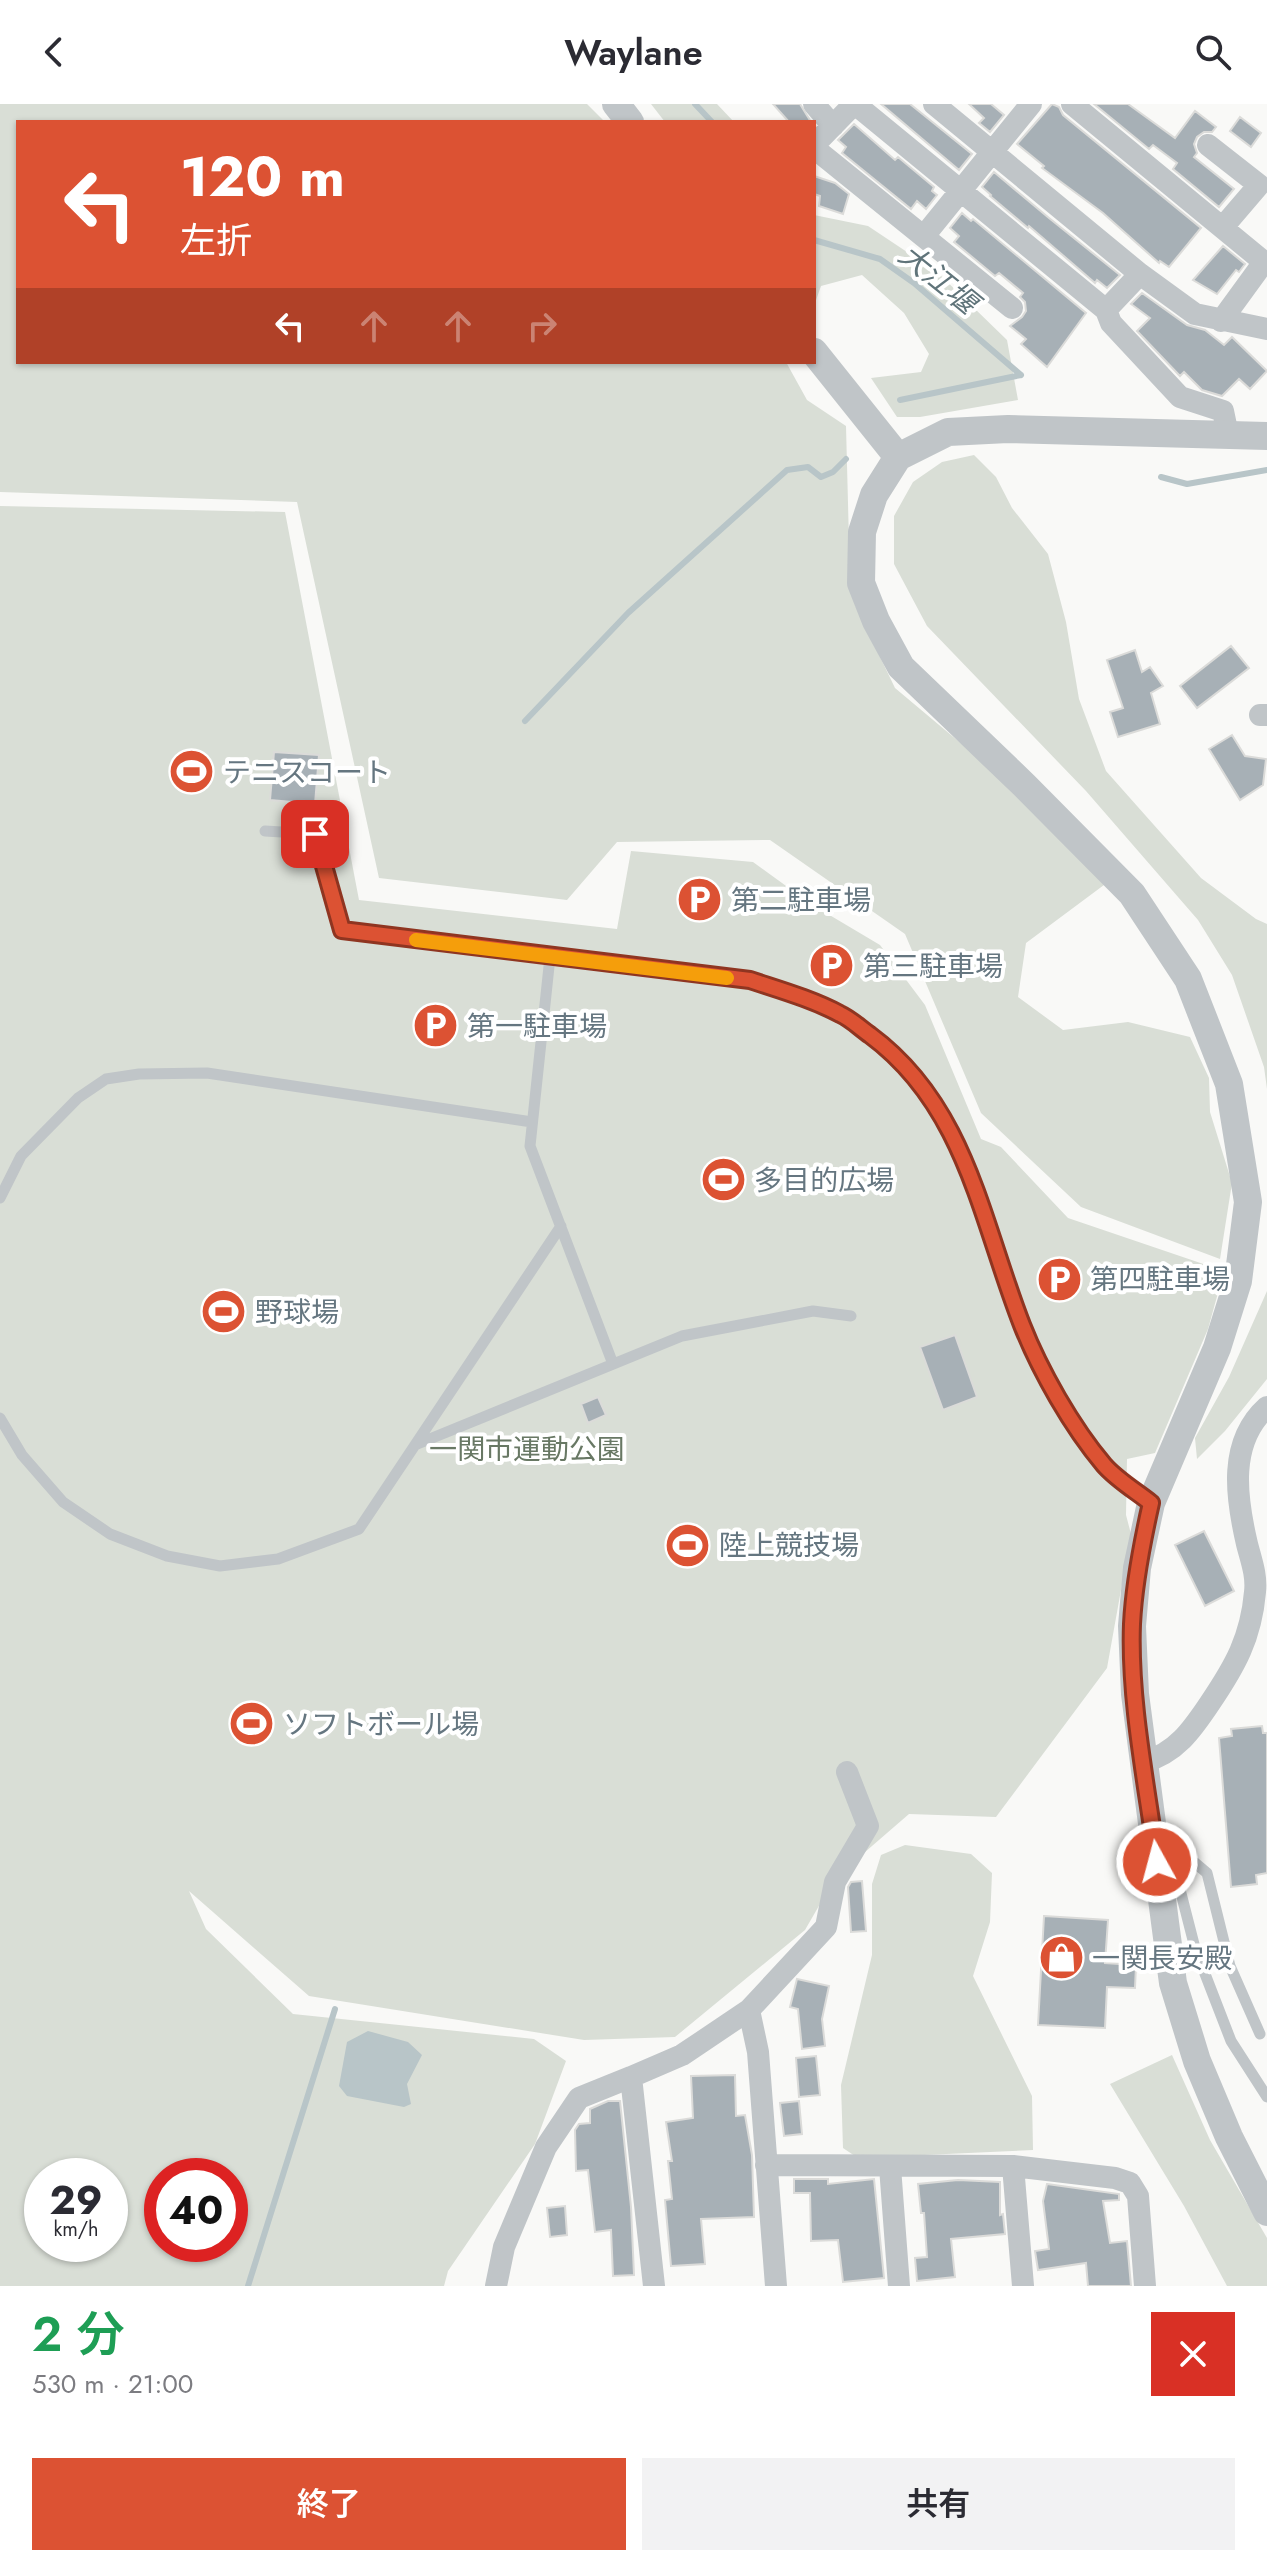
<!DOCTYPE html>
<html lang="ja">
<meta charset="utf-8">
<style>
:root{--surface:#fff;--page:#f2f2f3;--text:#2b2b33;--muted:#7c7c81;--accent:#dc5233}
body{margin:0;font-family:Jost,"Noto Sans JP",sans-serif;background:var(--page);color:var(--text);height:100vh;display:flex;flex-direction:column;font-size:30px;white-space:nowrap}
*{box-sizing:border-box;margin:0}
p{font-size:26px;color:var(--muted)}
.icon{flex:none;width:44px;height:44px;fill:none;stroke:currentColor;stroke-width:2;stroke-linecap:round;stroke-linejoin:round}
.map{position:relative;height:2182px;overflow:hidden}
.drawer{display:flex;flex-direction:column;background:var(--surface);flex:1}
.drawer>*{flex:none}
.guide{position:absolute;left:16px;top:16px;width:800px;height:244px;border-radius:0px;box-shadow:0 2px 6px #0004;background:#dc5233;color:#fff;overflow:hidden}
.speed{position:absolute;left:24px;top:2054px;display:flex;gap:16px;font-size:40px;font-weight:700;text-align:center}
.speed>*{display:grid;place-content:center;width:104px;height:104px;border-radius:50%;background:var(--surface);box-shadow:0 2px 6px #0004;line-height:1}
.speed small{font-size:20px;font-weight:400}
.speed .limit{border:12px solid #d22;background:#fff;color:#111}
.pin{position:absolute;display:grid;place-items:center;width:68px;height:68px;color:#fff;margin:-34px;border-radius:16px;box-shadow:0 4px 12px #0006}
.me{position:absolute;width:88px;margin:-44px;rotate:353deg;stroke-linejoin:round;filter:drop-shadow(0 0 6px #0008)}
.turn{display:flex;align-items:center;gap:28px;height:168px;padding:0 32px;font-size:36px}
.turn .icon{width:104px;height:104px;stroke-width:2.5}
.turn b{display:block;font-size:56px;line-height:68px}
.lanes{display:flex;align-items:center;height:76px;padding:0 32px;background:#0003;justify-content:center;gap:40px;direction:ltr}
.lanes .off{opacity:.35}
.round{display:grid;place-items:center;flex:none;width:84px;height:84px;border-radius:0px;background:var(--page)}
.summary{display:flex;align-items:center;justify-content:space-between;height:136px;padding:0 32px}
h1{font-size:48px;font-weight:600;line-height:60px;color:#1e9e55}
.button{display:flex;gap:16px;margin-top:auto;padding:16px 32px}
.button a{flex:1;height:92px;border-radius:0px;background:var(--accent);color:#fff;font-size:32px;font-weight:600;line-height:92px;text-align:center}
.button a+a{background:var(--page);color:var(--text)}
header{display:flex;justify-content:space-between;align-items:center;height:104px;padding:0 32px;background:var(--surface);font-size:36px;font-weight:600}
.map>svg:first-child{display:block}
.green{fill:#d9ded6;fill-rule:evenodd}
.water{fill:#b8c5c8}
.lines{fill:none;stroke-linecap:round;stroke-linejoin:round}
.stream{stroke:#b8c5c8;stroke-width:6}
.building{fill:#a7b0b6;stroke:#dbdbd9;stroke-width:2}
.service{stroke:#c0c5c8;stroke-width:11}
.minor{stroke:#c0c5c8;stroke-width:22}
.tertiary{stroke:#c0c5c8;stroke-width:28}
.route-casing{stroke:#8f3521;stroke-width:20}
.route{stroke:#dc5233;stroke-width:14}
.slow{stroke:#f59e0b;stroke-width:14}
.labels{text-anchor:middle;stroke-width:8;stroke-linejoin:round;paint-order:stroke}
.poi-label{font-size:28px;fill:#657680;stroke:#fff;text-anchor:start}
.park-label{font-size:28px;fill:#687864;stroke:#fff}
.water-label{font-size:30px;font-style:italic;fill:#60747a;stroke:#fff}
</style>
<header><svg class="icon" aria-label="back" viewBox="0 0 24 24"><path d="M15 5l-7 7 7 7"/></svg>Waylane<svg class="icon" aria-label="search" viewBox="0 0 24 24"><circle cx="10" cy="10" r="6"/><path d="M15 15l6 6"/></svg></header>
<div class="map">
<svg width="1267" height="2182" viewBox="0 0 1267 2182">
<rect width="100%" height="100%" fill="#f9f9f7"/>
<path class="green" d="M0,0H587L605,18H18V258H786L807,296L846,322L849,438L855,501L895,584L1007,678L1108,778L1026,839L1018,893L1063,926L1128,918L1190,933L1209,974L1210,1008L1232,1079L1220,1155L1081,1103L981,1009L905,830L770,736L617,738L567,796L379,774L297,398L0,388Z
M651,0H717L734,18H665Z
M814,111L868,122L937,168L1007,236L1018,296L920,313H897L871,274L921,268L929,250L904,209L862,171L821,182L814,202Z
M974,351L996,373L1012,404L1048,450L1066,518L1079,595L1106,667L1201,774L1256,815L1267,820V985L1264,963L1232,871L1198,816L1086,687L927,522L894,460V412L913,378L942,358Z
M0,402L285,408L359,796L617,825L631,747L753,758L811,800L880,841L925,901L981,1035L1001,1043L1068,1114L1224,1167L1208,1225L1155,1349L1127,1355L1126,1411L1131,1430L1107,1564L996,1713L909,1710L835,1774L805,1826L675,1933L584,1936L309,1892L189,1787L206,1825L293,1910L534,1935L566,1957L535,2040L448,2167L444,2182H0ZM42,2072H110V2140H42ZM162,2072H230V2140H162Z
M1267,1187V1275L1225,1327L1197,1355L1195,1334L1229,1273Z
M905,1741L971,1750L992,1769L990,1818L973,1872L1032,1992L1033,2046L858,2054L843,2044L841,1981L872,1851V1780L881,1751Z
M1172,1951L1210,2036L1267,2134V2182H1227L1184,2102L1110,1980Z"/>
<path class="water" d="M368,1927L408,1938L422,1951L407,1980L411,2000L404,2003L347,1992L339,1982L347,1938Z"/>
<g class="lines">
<path class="stream" d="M695,0L712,18
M814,136L880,155L914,179L1021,271
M900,296L1021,271
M1161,373L1187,380L1267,366
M525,617L628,509L787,366L808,363L821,373L833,368L846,355
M248,2182L335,1905"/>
</g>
<path class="building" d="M773,0H800L811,18H789Z
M881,0H910L972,50L959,66Z
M969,0H991L1004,11L990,28L979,19L984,14Z
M1052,0L1059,3L1063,11L1201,124L1169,163L1160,157L1159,159L1103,109L1042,64L1044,62L1017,40Z
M1094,0H1128L1175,34L1195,7L1216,23L1212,28H1204L1197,33L1194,40L1197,49L1194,53L1234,85L1219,103L1173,65L1177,59L1153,41L1149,45Z
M1240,13L1261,29L1251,43L1230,27Z
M854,20L895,56L898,53L934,83L932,87L937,91L926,105L917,97L911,105L842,49L846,43L838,36Z
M994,68L1049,114L1120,171L1107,184L1097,176L1095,179L1029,122L1028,124L990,92L991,91L982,83Z
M814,72L835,79L849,90L843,110L819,102L820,92L814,90Z
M962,109L971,117L973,115L1086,209L1047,263L1021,240L1026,235L1010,222L1022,213L1026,207L1025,198L1020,193L1023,189L999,169L995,172L954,138L959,132L950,124Z
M1223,142L1245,160L1239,168L1236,166L1217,190L1193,176Z
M1142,189L1187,221L1205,226L1224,241L1232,233L1267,267L1250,285L1239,275L1222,292L1202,286L1184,268L1180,272L1137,227L1150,214L1131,200Z
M1231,542L1249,564L1197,604L1180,582Z
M1135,546L1142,568L1150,563L1163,582L1151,589L1160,620L1118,633L1110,608L1123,604L1107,556Z
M1232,631L1245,652L1266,655L1263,681L1240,696L1209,645Z
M274,648L319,651L315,700L270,696Z
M955,1231L977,1293L943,1306L920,1243Z
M598,1293L606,1311L588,1319L581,1300Z
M1204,1427L1234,1487L1205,1502L1175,1441Z
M1262,1622L1263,1629H1267V1769L1256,1771L1257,1780L1231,1783L1219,1634L1232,1632L1231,1625Z
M862,1777L866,1827L851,1828L848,1783L851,1778Z
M1044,1812L1108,1816L1105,1859L1136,1861L1135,1884L1107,1883L1105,1924L1038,1921Z
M797,1875L829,1882L822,1915L825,1942L802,1945L798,1905L790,1903Z
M816,1952L820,1991L799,1993L796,1954Z
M735,1971L736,2012L745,2011L752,2051L754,2113L701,2115L705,2160L671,2162L665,2096L672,2095L668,2057H672L666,2018L693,2014L691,1972Z
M608,1997H620L631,2103L634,2171L613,2172L611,2126L595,2128L588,2066L576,2067L575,2026L579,2020L590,2019V2005Z
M799,1997L802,2030L784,2032L780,1999Z
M794,2075H828V2080L874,2075L884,2174L843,2178L838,2136L811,2137L810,2089H794Z
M958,2076L1000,2078V2111L1003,2110L1005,2130L951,2135L955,2173L917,2177L915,2154L927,2153L924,2109H921L918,2080Z
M1047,2080L1119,2090V2096L1103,2097L1110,2139L1127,2137L1131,2182H1088L1086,2159L1038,2166L1035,2147L1049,2145L1043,2097Z
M565,2102L567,2131L550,2133L547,2104Z"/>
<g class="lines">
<path class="service" d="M265,727L315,730L342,826L523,850L750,876L798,891L842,911L886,943L925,983L950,1024L970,1073L1022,1223L1059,1295L1106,1363L1151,1399
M550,853L530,1042L613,1260
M0,1094L21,1052L78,994L106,975L139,970L207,969L532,1018
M0,1314L22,1351L63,1398L110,1430L167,1452L220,1462L278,1455L359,1425L561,1122
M415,1341L682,1232L813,1207L851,1212
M1172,1754L1195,1844L1231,1937L1267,1993
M1165,1756L1188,1753L1207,1769L1230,1862L1260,1930"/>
<path class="minor" d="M814,0L833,22
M855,0L1106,206L1111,219L1180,293L1223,307L1228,331
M934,0L1140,170L1195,210L1267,225
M1072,0L1264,158L1221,217
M814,41L854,0
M1208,41L1259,81L1223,123
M814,44L1012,204
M924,132L1031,0
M1106,206L1140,170
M1260,611H1267
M1144,1658C1176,1649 1192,1626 1210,1599C1235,1562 1251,1534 1255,1488C1257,1471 1251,1456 1247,1440C1236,1393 1228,1338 1267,1303
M749,1906L758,1948L776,2182
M631,1973L682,1951L749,1906L826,1823L835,1778L868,1722L847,1668
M766,2061L1013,2062L1023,2182
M1013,2062L1115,2074L1130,2079L1138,2092L1145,2182
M890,2063L899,2182
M496,2182L504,2143L546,2043L579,1994L631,1973L654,2182"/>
<path class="tertiary" d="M616,0L630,18
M814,248L898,353L948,328L1008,325L1267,332
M898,353L874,391L862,428L861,479L876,517L901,563L1024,681L1132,790L1188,875L1229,980L1248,1098L1238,1177L1217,1244L1151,1399L1137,1464L1132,1522L1135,1590L1173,1879L1197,1957L1229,2033L1267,2108"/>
</g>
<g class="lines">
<defs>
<path id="route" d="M315,730L342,826L750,876C780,886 812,895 840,910C851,915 860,924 870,931C966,1002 981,1116 1022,1221C1040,1267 1072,1323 1104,1361C1117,1376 1136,1387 1151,1399C1142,1439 1134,1479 1132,1520C1129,1596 1147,1683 1157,1758"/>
</defs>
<use href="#route" class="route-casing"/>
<use href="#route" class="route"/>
<path class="slow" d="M416,836L727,874"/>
</g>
<defs>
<symbol id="stadium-disc" viewBox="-11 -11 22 22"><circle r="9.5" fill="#dc5233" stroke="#fff"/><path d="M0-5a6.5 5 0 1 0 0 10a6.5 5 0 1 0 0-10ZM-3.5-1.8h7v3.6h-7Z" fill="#fff"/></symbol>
<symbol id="parking-disc" viewBox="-11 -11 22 22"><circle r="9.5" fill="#dc5233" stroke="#fff"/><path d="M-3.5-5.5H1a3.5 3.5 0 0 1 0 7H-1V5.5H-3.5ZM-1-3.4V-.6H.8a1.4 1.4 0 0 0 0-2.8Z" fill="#fff"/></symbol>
<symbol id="shop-disc" viewBox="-11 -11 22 22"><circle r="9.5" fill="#dc5233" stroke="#fff"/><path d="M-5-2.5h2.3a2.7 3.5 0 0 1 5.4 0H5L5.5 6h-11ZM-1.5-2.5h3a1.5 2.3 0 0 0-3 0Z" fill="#fff"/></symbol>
</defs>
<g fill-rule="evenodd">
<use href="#stadium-disc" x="166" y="642" width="51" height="51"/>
<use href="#parking-disc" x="674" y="770" width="51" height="51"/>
<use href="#parking-disc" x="806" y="836" width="51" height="51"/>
<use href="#parking-disc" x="410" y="896" width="51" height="51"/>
<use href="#stadium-disc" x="698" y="1050" width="51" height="51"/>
<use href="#parking-disc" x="1034" y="1150" width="51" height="51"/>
<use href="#stadium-disc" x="198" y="1182" width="51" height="51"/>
<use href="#stadium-disc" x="662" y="1416" width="51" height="51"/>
<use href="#stadium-disc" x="226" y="1594" width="51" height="51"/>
<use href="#shop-disc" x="1036" y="1828" width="51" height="51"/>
</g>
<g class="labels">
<g class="poi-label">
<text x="223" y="678">テニスコート</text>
<text x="731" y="806">第二駐車場</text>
<text x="863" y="872">第三駐車場</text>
<text x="467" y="932">第一駐車場</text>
<text x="754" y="1086">多目的広場</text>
<text x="1090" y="1185">第四駐車場</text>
<text x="255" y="1218">野球場</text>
<text x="719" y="1451">陸上競技場</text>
<text x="283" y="1630">ソフトボール場</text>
<text x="1092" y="1864">一関長安殿</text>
</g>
<g class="park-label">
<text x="527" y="1355">一関市運動公園</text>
</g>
<g class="water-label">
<text transform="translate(938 175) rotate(39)" y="10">大江堰</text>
</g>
</g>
</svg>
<div class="speed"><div>29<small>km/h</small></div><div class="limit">40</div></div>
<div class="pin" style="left:315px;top:730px;background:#d93025"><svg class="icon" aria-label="arrive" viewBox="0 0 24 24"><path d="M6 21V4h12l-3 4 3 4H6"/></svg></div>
<svg class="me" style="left:1157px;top:1758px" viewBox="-20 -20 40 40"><circle r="17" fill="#dc5233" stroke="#fff" stroke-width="3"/><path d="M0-11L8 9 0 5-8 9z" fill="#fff"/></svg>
<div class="guide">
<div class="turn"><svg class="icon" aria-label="left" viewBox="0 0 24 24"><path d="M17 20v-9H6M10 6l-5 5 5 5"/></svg><div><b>120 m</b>左折</div></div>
<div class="lanes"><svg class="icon" aria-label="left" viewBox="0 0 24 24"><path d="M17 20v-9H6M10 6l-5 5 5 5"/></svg><svg class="icon off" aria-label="ahead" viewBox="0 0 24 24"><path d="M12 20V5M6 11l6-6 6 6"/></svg><svg class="icon off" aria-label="ahead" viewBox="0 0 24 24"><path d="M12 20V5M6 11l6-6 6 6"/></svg><svg class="icon off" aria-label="right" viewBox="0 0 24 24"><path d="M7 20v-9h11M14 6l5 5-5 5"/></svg></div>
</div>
</div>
<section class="drawer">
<div class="summary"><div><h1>2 分</h1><p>530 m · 21:00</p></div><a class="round" style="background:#d93025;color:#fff"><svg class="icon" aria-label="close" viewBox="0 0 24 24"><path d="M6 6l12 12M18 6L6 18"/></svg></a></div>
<div class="button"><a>終了</a><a>共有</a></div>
</section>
